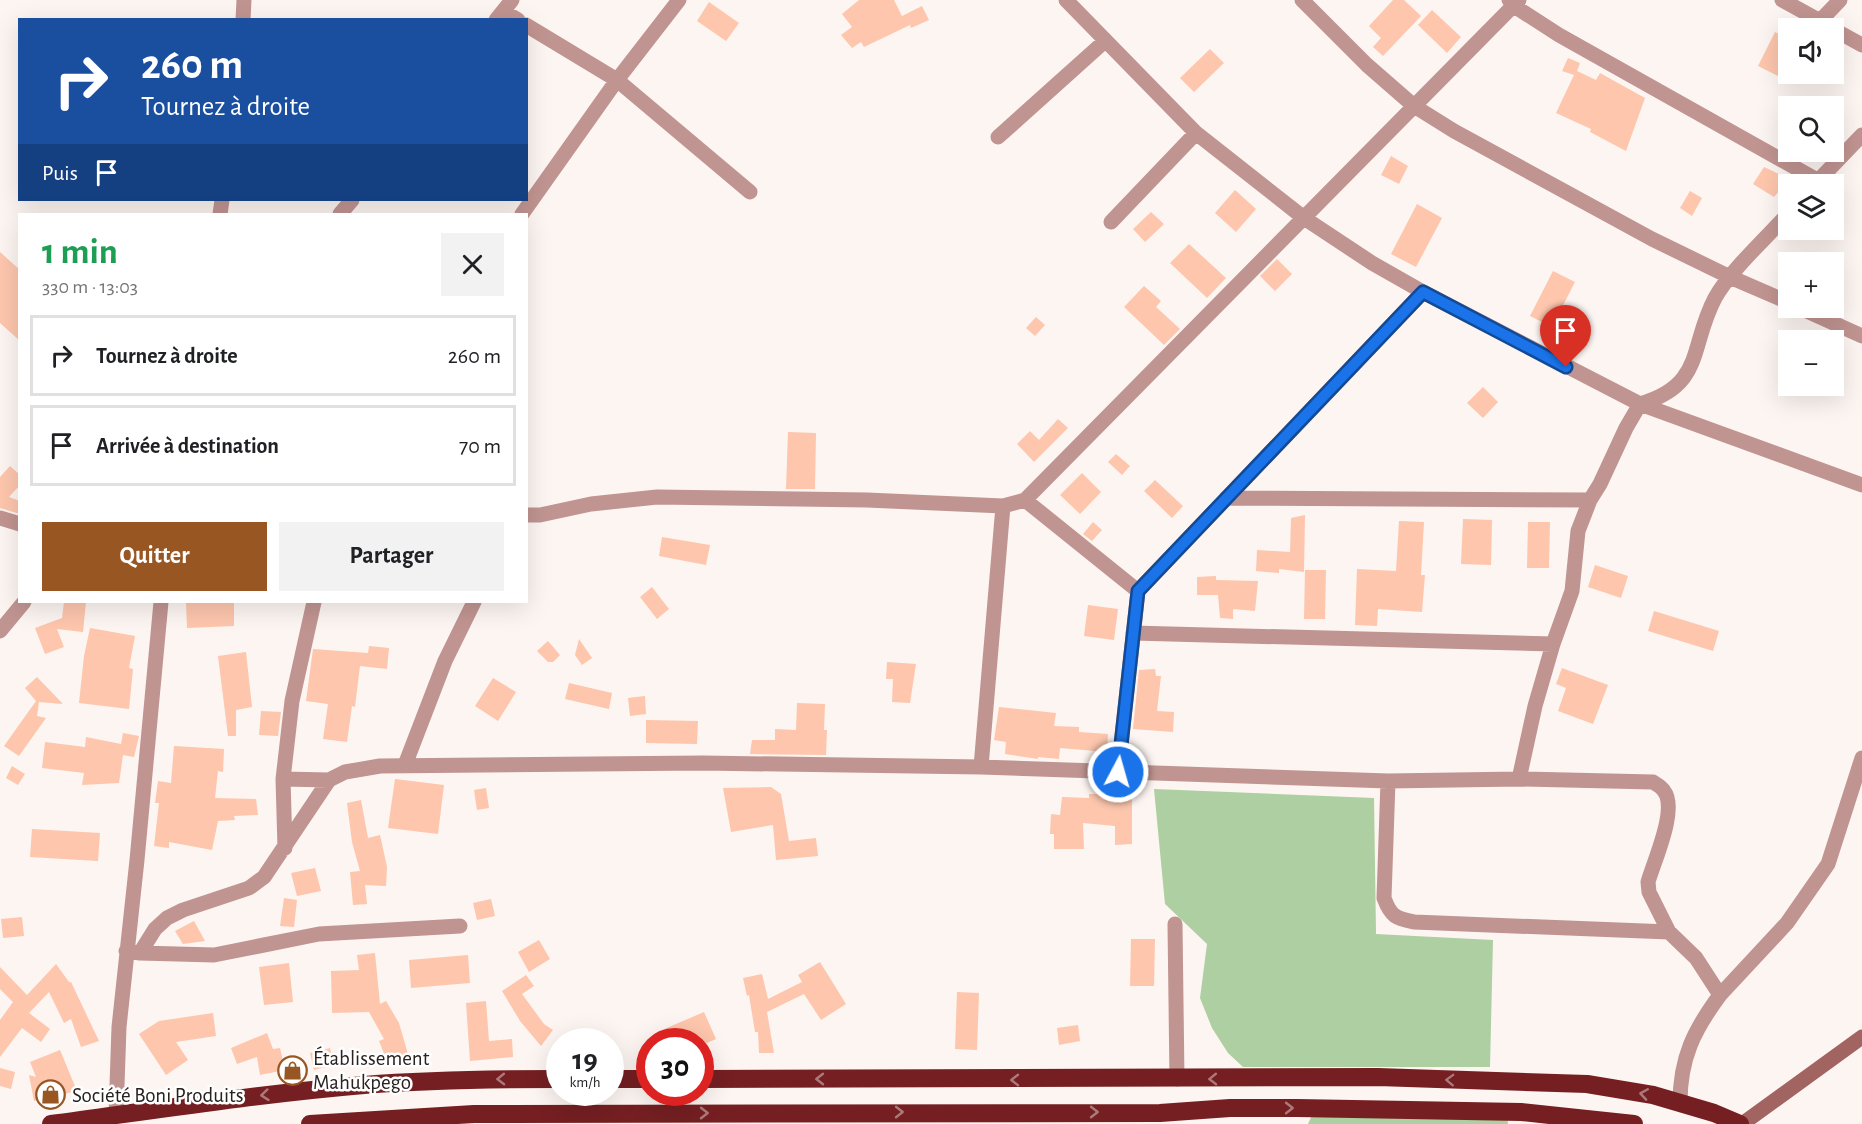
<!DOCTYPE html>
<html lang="fr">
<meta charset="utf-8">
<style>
:root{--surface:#fff;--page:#f2f2f2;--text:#202124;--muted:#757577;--line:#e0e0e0;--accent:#985722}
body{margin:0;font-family:"Alegreya Sans",sans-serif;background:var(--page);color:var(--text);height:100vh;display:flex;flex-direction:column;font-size:22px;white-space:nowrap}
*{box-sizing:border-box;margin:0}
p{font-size:20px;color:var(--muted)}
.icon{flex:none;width:33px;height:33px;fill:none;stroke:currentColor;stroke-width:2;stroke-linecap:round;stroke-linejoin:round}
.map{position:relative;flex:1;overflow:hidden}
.drawer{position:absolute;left:18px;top:213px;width:510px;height:390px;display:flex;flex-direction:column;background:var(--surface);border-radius:0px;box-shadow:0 6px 24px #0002}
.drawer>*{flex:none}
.guide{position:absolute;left:18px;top:18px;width:510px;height:183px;border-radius:0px;box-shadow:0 6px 24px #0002;background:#1a4fa0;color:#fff;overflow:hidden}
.buttons{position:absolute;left:1778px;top:18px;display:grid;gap:12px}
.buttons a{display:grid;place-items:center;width:66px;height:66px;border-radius:0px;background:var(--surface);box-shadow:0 6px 24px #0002;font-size:30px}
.speed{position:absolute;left:546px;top:1028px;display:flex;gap:12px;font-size:30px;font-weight:700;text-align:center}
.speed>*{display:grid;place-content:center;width:78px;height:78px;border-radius:50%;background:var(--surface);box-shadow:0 6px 24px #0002;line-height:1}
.speed small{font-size:15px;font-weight:400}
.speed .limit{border:9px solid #d22;background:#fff;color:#111}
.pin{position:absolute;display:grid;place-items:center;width:51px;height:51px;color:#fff;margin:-62px -26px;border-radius:50% 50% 50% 0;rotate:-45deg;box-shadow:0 0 6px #0007}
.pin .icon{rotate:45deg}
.me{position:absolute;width:66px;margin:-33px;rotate:6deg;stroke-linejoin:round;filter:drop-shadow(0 0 4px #0008)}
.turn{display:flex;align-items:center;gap:21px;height:126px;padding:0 24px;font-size:27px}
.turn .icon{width:78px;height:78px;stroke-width:2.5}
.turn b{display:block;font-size:42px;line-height:51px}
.then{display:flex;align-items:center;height:57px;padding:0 24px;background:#0003;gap:12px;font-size:22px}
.round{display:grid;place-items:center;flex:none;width:63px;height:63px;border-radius:0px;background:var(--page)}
.summary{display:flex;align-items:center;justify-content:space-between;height:102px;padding:0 24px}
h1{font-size:36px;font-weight:600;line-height:45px;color:#1e9e55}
.button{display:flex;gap:12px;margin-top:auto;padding:12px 24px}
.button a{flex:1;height:69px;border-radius:0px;background:var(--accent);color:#fff;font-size:24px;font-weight:600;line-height:69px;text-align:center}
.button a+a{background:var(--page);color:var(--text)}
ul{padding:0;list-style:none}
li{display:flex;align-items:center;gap:18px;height:81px;margin:0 12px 9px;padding:0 12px;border:3px solid var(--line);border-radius:0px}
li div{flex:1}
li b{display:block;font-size:22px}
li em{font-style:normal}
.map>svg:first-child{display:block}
.green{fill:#adcfa1}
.building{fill:#fdc6ad}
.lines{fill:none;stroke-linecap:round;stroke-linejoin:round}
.street{stroke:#c09491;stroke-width:15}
.secondary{stroke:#a26461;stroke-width:15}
.highway{stroke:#751f22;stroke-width:18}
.oneway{stroke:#ac797a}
.route-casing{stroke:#114b97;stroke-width:15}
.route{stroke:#1a73e8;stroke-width:10}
.labels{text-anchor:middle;stroke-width:5;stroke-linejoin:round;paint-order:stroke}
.poi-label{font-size:21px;fill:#28211e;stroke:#fff;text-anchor:start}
</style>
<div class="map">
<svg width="1862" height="1124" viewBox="0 0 1862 1124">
<rect width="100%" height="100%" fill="#fdf5f1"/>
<path class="green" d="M1154,789L1374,798L1376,934L1493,940L1490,1067H1243L1228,1053L1212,1028L1200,998L1207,944L1165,904Z
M1506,1104L1508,1124H1308L1316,1106Z"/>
<path class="building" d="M859,0H894L902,16L922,6L929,20L911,28L910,25L864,47L861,42L852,48L841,35L852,27L842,14Z
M1393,0H1404L1421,16L1383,56L1373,47L1381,38L1369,26Z
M709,2L739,23L726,41L697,21Z
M1432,10L1461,37L1447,53L1418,25Z
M1775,32L1788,38V55L1778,76L1758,66Z
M1210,49L1224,63L1194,92L1180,78Z
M1568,58L1580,63L1577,71L1596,80L1600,73L1645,98L1626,151L1590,132L1591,129L1556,113L1574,75L1562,71Z
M1391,156L1408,166L1399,184L1381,175Z
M1764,167L1790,179L1774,197L1753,184Z
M1235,190L1256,209L1236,232L1215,213Z
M1690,191L1702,198L1692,216L1680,208Z
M1417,204L1442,218L1416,267L1391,254Z
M1151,212L1164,224L1145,242L1133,229Z
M1189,244L1226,278L1207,298L1170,263Z
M0,252L20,270V341L0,323Z
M1277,259L1292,274L1275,291L1260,276Z
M1553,271L1575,282L1552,327L1530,316Z
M1144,286L1161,301L1156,307L1180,329L1164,345L1124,307Z
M1036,317L1045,325L1035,336L1026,328Z
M1483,387L1498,402L1483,418L1467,403Z
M1058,419L1068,428L1034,462L1017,444L1030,431L1039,440Z
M788,432L816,433L815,489H786Z
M1116,454L1130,466L1122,475L1108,462Z
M10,466L20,475V485L9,497L20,501V514L0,508V477Z
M1082,473L1101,492L1080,514L1060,495Z
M1155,480L1183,506L1172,518L1144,491Z
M1305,515L1304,572L1279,569V573L1256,571L1257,550L1290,552L1291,518Z
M1463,519L1492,520L1491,565L1461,564Z
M1399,521L1424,522L1421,575H1425L1422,612L1378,609L1377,626L1355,625L1357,569L1396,571Z
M1093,522L1102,530L1092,541L1083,534Z
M1528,522H1550L1549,568H1527Z
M662,537L710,545L706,565L659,556Z
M1595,565L1628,576L1621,598L1588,587Z
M1305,570H1326L1325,619H1304Z
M1216,576V580L1258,581L1255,611L1233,609V619L1220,618L1218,595H1197V577Z
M652,587L669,609L657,619L640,597Z
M64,602H86L83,632L57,629L64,647L45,654L35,628L62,618Z
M186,602H234V626L187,628Z
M1088,605L1118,609L1114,640L1084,636Z
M1654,611L1719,631L1713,651L1648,631Z
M90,628L135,636L129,668L133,669L129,709L79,703L84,656Z
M579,639L592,658L582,665L575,655Z
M548,641L560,655L553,662H548L537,651Z
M369,646L389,648L387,669L360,666L355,707L352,706L347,742L323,739L328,704L306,701L313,649L368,653Z
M246,652L252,707L236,710V736H228L218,656Z
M887,662L916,664L910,703L892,702L893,679H886Z
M1562,668L1608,685L1593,724L1558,711L1566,688L1556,684Z
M1155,669L1156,676H1161L1157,711L1174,712L1173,732L1133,729L1139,670Z
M37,677L63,704L39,702L37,716L46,718L19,756L4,746L36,701L25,688Z
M493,678L516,692L498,721L475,706Z
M569,683L612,693L609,709L565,699Z
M645,696L646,714L630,716L628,698Z
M797,703L825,704L824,730H827L826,755L750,754L752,740H775V729L796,730Z
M999,707L1056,713L1054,726L1079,727V732L1108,734L1107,752L1060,748L1059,759L1038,757V759L1005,754L1006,742L994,740Z
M261,711L281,712L278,736L259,735Z
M646,720L698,721L697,744L646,743Z
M123,733L139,736L134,757L123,755L119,783L82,785L84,773L42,768L45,742L85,747L86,737L121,744Z
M174,746L224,749L223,772L218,771L215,798L256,799L258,815L234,816L235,820L218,821L212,850L169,842V848L154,846L159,803H155L158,781L171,783Z
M12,766L25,774L18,785L6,778Z
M395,779L444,785L438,834L388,828Z
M771,787L781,794L789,841L816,838L818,856L776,860L773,825L731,832L723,788Z
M486,788L489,808L477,810L474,790Z
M1089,794H1132V844L1115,845V826L1083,823L1084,849H1054V834H1050L1051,814L1060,815L1062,797L1089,798Z
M361,800L368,838L380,835L387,867L386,886L365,885L367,904L353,905L350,872L360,871L352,842L347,803Z
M32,829L100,833L98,861L30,857Z
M315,868L321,891L297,896L291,873Z
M284,898L297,900L294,927L280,926Z
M491,899L495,916L477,920L473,903Z
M22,917L24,936L3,938L1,919Z
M194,921L205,941L183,944L175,931Z
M1131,939H1155L1154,986H1130Z
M539,940L550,959L529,972L518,952Z
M375,953L380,1004L386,1001L399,1023L408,1054L387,1061L379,1041L384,1039L369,1012L332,1013L331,971L359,970L357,955Z
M468,955L470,983L411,988L409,960Z
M820,962L846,1004L821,1020L804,994L767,1012L774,1053H759L758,1032H755L749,995L747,996L743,978L762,974L768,999L802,982L798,975Z
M289,963L293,1002L264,1005L259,967Z
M56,964L69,982H71L99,1041L81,1047L71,1019L64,1023L49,992L29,1013L50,1029L41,1042L22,1028L0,1057V1020L13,1002L0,989V967L27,995Z
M526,975L534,986L522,994L544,1024L553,1030L541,1046L520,1021L502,991Z
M957,992L979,993L977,1050L955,1049Z
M486,1001L489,1041L512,1039L513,1057L470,1061L466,1003Z
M704,1012L716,1039L700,1046V1041H667L662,1030Z
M213,1013L216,1036L176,1042L188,1060L166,1075L139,1034L159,1021Z
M1078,1025L1080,1041L1059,1045L1057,1028Z
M267,1033L273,1049L280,1048L285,1070L260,1075L257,1057L237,1064L231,1048Z
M330,1048L334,1065L314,1070L310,1053Z
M60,1050L77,1091L34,1101L29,1075L36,1077L30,1062Z
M0,1068L15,1072L11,1089L0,1086Z"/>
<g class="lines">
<path class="street" d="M1066,0L1196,133L1304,218L1372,263L1423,292L1640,404L1862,485
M1302,0L1367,65L1414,106L1454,131L1652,239L1730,277L1788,302
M1509,0L1514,6L1559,35L1819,181
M1782,0L1833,28
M503,11L518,20
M243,20L244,0
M496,20L512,0
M1820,21L1840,0
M526,25L617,80L750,192
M1833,29L1862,45
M998,137L1105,41
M1815,184L1862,135
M220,214L222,200
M340,214L352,200
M522,214L617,80L679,0
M1111,222L1196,133
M1800,308L1862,336
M1226,498L1590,500
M1025,500L1138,591
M526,515H540L591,504L657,497L867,500L1003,506L1025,500L1519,0
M0,518L20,524
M0,631L24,602
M1133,633L1553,644
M405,765L445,661L474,602
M981,767L1003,506
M1118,772L1138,591L1423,292
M283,779L329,780
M1519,779L1535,706L1553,644L1572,591L1578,531L1590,500L1600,484L1626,428L1640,404C1705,385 1689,347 1715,298C1729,272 1767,237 1788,214
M1388,781L1384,898C1391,917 1396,918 1414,922L1669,932
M285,848L283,779L292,701L314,602
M1175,924L1177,1079
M126,951L140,953L155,929L167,918L183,910L249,888L264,877L329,780L345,772L380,766L703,763L981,767L1388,781L1519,779L1653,782C1656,784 1662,787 1664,791C1678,809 1654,861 1648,882L1649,892L1669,932L1696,958L1720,995
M140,953L214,955L319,934L460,926
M1680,1103C1680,1058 1694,1030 1720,995L1787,923L1828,864L1862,758
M116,1115L119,1027L137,860L161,602"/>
<path class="secondary" d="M1742,1124L1862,1037"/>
<path class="highway" d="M610,1079H650
M700,1079L1378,1077L1587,1084L1653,1095L1714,1113L1740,1124
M51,1124C155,1110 259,1094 364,1085C429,1080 494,1079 560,1079
M310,1124L474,1114L1160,1113L1230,1108H1297L1521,1112L1634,1124"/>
</g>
<defs><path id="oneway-chevron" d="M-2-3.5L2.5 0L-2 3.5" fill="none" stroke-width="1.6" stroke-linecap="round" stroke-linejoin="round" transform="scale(1.5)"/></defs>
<g class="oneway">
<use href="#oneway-chevron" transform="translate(501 1079) rotate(179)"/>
<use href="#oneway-chevron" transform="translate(820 1079) rotate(-180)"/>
<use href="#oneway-chevron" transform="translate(1213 1079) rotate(179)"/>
<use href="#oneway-chevron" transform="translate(1015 1080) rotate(-180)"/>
<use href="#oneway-chevron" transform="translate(1450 1080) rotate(-178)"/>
<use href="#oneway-chevron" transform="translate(1644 1094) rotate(-171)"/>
<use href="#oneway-chevron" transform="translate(265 1095) rotate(174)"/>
<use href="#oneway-chevron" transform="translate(1289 1108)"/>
<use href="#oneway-chevron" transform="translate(899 1112)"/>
<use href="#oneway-chevron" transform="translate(1094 1112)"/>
<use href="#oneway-chevron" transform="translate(704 1113)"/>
</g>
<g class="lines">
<defs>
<path id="route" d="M1118,772L1138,591L1423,292L1566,367"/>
</defs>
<use href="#route" class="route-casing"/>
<use href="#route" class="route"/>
</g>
<defs>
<symbol id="shop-ring" viewBox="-11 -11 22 22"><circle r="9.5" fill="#fff" stroke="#985722" stroke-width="1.5"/><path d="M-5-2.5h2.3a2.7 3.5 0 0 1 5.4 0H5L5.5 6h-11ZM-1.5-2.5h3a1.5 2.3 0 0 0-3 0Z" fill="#985722"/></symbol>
</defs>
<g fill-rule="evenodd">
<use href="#shop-ring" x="276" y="1054" width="33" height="33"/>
<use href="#shop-ring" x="34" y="1078" width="33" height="33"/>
</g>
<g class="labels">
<g class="poi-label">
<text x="313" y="1065">Établissement<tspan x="313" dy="24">Mahukpego</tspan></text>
<text x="72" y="1102">Société Boni Produits</text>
</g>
</g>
</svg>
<div class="buttons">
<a><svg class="icon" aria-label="sound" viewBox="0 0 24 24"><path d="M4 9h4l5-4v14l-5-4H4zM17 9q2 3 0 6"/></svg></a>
<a><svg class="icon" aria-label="search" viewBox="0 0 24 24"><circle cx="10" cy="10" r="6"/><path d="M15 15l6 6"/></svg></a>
<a><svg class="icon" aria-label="layers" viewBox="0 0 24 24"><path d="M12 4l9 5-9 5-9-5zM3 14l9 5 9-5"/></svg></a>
<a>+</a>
<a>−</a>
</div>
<div class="speed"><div>19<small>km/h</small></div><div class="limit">30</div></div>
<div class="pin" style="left:1566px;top:367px;background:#d93025"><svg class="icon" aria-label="arrive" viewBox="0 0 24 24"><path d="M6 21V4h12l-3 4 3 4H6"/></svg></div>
<svg class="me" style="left:1118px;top:772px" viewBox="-20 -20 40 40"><circle r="17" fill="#1a73e8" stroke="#fff" stroke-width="3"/><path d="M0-11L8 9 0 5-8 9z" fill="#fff"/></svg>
<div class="guide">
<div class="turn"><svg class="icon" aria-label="right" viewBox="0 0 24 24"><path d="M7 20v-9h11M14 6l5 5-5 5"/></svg><div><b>260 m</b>Tournez à droite</div></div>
<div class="then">Puis<svg class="icon" aria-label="arrive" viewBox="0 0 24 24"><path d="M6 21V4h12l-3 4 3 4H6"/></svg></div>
</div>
<section class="drawer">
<div class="summary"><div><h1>1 min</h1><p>330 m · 13:03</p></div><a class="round"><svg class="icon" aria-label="close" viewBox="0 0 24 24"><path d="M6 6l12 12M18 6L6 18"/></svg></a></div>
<ul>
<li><svg class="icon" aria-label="right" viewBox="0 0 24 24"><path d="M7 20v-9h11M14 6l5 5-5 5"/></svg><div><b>Tournez à droite</b></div><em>260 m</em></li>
<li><svg class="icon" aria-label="arrive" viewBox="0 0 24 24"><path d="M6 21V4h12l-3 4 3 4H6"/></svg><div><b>Arrivée à destination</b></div><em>70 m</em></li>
</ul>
<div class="button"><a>Quitter</a><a>Partager</a></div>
</section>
</div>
